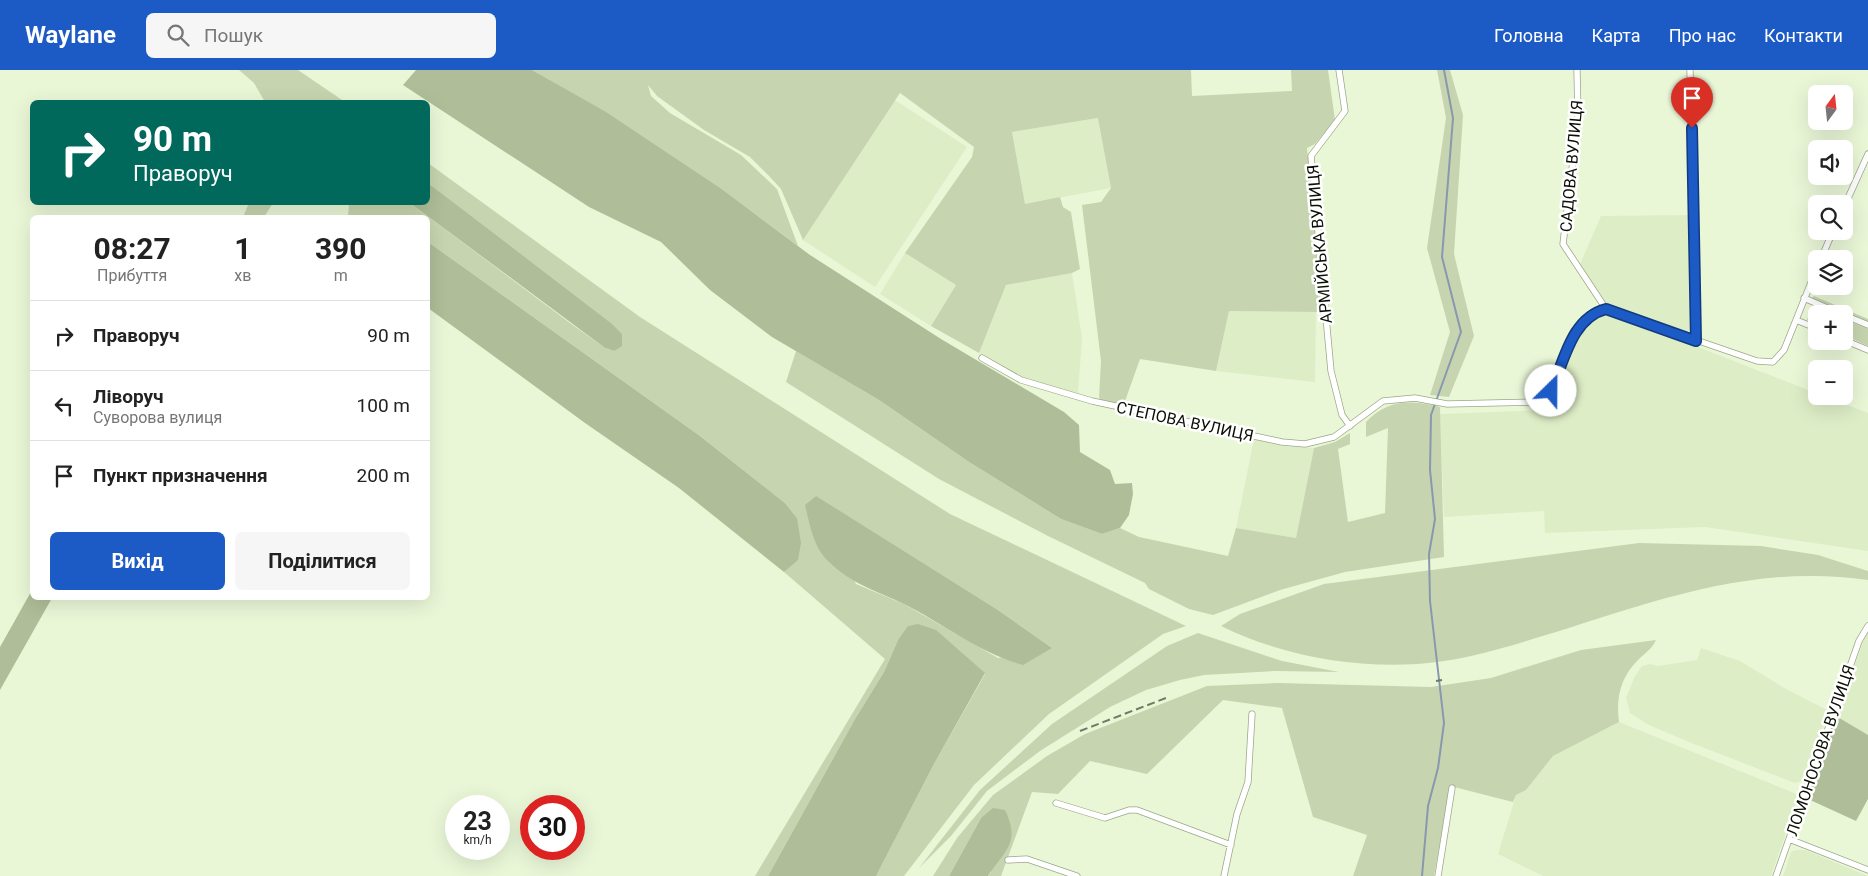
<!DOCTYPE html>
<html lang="uk">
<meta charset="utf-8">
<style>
:root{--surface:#fff;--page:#f6f6f6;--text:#222;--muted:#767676;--line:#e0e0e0;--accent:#1c5ac6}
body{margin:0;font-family:Roboto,sans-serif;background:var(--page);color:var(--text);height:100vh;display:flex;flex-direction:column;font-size:19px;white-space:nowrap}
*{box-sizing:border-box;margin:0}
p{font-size:16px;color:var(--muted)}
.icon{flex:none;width:28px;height:28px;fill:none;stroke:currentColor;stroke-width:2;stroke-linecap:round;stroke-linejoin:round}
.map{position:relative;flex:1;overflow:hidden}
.side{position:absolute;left:30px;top:145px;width:400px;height:385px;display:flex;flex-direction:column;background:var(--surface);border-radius:8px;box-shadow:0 5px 20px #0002}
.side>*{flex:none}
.hud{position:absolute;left:30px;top:30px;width:400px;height:105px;border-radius:8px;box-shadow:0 5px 20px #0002;background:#00695c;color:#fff;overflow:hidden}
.needle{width:32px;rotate:15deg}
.tools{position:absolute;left:1808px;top:15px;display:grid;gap:10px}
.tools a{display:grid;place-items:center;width:45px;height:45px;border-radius:8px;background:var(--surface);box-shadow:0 5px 20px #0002;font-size:25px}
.speed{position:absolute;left:445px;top:725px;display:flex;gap:10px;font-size:25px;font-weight:700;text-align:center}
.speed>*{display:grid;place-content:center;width:65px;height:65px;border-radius:50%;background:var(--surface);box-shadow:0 5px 20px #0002;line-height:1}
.speed small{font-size:12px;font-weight:400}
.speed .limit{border:8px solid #d22;background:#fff;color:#111}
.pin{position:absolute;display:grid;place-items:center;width:42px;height:42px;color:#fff;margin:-51px -21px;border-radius:50% 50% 50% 0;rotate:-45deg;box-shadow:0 0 5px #0007}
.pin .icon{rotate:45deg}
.me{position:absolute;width:55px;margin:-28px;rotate:23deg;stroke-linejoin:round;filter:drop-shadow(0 0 4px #0008)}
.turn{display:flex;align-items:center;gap:18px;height:105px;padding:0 20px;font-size:22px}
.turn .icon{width:65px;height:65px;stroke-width:2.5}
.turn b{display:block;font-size:35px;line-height:42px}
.eta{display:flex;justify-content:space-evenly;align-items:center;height:85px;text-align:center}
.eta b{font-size:30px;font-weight:700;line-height:35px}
.button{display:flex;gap:10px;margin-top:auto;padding:10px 20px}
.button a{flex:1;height:58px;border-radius:8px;background:var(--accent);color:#fff;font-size:20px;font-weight:700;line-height:58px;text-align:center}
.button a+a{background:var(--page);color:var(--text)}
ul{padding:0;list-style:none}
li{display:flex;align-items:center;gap:15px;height:70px;padding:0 20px;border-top:1px solid var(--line)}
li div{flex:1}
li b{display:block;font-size:19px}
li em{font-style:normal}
header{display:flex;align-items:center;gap:30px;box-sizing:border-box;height:70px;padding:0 25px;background:var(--accent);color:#fff}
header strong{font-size:24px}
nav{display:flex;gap:28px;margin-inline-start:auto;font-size:18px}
.search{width:350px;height:45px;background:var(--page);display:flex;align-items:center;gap:12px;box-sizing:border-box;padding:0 18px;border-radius:8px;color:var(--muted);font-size:19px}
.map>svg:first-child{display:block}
.built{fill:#ddedc6}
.green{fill:#c6d5af;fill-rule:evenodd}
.forest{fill:#afbe98}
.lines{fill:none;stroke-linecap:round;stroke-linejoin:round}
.stream{stroke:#8898ae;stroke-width:2}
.street-casing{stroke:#9ba789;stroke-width:7}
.street{stroke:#fff;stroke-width:5.5}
.rail{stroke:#727a66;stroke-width:2;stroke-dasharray:8 4;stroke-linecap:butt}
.route-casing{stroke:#123a81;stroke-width:12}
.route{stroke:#1c5ac6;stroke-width:9}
.labels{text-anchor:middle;stroke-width:5;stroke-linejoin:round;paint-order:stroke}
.street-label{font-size:16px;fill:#0b0f05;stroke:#fff}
</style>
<header>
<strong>Waylane</strong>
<div class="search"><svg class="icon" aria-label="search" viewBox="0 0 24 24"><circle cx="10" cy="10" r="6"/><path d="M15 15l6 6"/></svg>Пошук</div>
<nav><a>Головна</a><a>Карта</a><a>Про нас</a><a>Контакти</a></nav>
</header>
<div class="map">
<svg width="1868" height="806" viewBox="0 0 1868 806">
<rect width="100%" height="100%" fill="#eaf7d7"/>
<path class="built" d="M895,30L967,77L875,217L803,170Z
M1099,48L1111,118L1025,134L1012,62Z
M1690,145L1692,256L1689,261L1683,262L1607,234L1580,194L1601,146Z
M905,183L956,215L931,256L880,224Z
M1072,203L1082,268L1078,323L1021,308L979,283L1006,215Z
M1229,241L1316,242L1315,312L1216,301Z
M1599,242L1613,244L1816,323V326H1825L1868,343V481L1705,457L1545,463L1544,441L1444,447L1440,344L1544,340L1545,334L1555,324L1580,260L1591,247Z
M1254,369L1282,376L1314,378L1296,468L1236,458Z
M1868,558V665L1836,646Z
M1701,578L1740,591L1786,619L1829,641L1801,711L1795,713L1694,674L1649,655L1630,643L1626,628L1635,606L1642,596L1650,594L1658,596L1697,590Z
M1619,652L1799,725L1771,806H1543L1498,784L1516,725L1526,720L1553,686Z
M1796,780H1805L1868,806H1783L1791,782Z"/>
<path class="green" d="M239,0H298L345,32H265L254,13Z
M532,0H1191L1192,26L1292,21L1291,0H1328L1335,50L1315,74L1307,78L1323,239L1316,242L1229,241L1216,301L1140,289L1124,334L1103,331L1099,328L1101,291L1082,135L1101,132L1111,118L1098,48L1012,62L1025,134L1060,127L1063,137L1071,142L1080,199L1072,203L1006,215L979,283L931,256L956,215L905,183L972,87L974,77L900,23L803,170L781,119L770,107L750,87L704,60L657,26L648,15L651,26L670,43L741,85L777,119L798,176C713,112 625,53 532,0Z
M1437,0H1450L1463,45L1454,184L1474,266L1449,327L1430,325L1450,262L1427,178L1446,48Z
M428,93L640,247L950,444L1186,556L1163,564L1049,644L974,715L904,806H876L934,694L985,604L898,570L884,602L855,649L768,806H755L885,589L784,502L797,490V448L785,433L700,366L428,172V148H348L349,133H410L570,253L605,278L614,281L622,264L428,113ZM815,426L998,540L1052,578L998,588L904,534L856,514Z
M249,133V132L273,133L264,147H243Z
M1814,226L1868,249V252L1812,228Z
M1813,236L1831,244H1816V254L1807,250Z
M1844,249L1868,259V276L1844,265Z
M796,281L879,330L969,392L1061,449L1102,464L1120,458L1139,467L1228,486L1236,458L1296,468L1314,378L1335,372L1350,363V374L1338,379L1348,452L1385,443L1388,358L1366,367V352C1388,329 1411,330 1440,337L1444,487L1345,502L1280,520L1213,545L1189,539L1149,519L1145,513L1048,466L939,409L786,312Z
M1639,473L1761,476L1818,485L1868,501V510C1725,489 1606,554 1471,586C1392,605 1293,592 1221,556L1240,544L1324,514Z
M1198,563L1282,591L1339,602L1276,601L1204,605L1180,610L1146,620L1110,637L1040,681L987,721L951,766L919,798L980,720L1052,654L1167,576Z
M1656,570C1652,579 1645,583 1638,590C1620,608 1616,628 1619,652L1553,686L1526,720L1516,725L1513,732L1450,716L1434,806H1353L1367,765L1313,747L1282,638L1223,630L1147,704L1090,691L1058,724L1032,722L1001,806H988L991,802L981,748L949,806H933L957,768L993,725L1047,686L1085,664L1207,616L1278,613L1431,617L1491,608L1581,580Z"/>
<path class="forest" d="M416,0H532L606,42L720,118L810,185L941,269L1064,342L1079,355L1080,382L1110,400L1115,414L1132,413L1133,424L1129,445L1120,458L1102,464L1061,449L969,392L879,330L772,267L710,220L661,172L589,137L403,15Z
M428,113L612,254L622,264V276L614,281L605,278L410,133L428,132Z
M428,172L700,366L785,433L797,448L801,473L798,490L784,502L679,418L585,353L428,238Z
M816,426L998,540L1052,578L1023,595C979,583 944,554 904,534C875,520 853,515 828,491C813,476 810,455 805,435Z
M32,520V528H52L0,620V577Z
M918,554L936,560L985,603L934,694L876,806H768L855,649L884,602L898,570L908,556Z
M1836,646L1868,665V729L1856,751L1808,729Z
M993,738L1005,740C1021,773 1005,780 988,806H949L981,748Z"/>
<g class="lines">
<path class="stream" d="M1422,806L1428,736L1438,698L1444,653L1430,531L1429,484L1435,449L1430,400L1431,345L1461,262L1442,187L1453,48L1444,0"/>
<defs>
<path id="street" d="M1339,0L1345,41L1311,86L1331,301L1342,345L1350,356
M1577,0L1578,49L1563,174L1606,239
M1690,0L1696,271
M1844,137L1868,84
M1821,189L1833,161
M1804,228L1841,244
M1844,245L1868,255
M1796,250L1816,258
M1844,270L1868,280
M982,288L1021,310L1092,331L1282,372L1305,374L1334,367L1383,331L1415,328L1447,334L1533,332L1544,328L1551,321L1582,252L1589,245L1606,239L1757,291L1773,292L1784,280L1816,200
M1056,733L1105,748L1129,740H1137L1231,775
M1789,769L1868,800
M1008,790L1027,789L1077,806
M1224,806L1237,744L1248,712L1252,644
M1438,806L1452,718
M1776,806L1859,571L1868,556"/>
</defs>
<use href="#street" class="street-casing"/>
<use href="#street" class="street"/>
<path class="rail" d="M1436,611L1442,610
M1080,661L1166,628"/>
</g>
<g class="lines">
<defs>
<path id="route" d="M1551,321C1564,292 1571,248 1606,239L1696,271L1692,58"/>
</defs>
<use href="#route" class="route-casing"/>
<use href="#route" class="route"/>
</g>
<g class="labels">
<g class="street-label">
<text transform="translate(1571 96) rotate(-85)" y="6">САДОВА ВУЛИЦЯ</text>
<text transform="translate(1319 174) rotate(-95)" y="6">АРМІЙСЬКА ВУЛИЦЯ</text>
<text transform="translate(1185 351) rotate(12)" y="6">СТЕПОВА ВУЛИЦЯ</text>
<text transform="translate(1820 680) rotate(-71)" y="6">ЛОМОНОСОВА ВУЛИЦЯ</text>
</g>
</g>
</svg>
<div class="tools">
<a><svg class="needle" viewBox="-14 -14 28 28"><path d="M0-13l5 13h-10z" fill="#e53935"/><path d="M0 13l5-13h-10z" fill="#767676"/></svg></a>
<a><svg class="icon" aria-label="sound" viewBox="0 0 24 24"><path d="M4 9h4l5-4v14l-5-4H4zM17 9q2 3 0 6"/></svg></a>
<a><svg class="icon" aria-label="search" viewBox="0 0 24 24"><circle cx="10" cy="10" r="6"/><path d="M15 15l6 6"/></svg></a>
<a><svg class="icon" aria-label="layers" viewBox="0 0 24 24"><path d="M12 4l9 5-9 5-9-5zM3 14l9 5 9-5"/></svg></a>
<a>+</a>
<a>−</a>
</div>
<div class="speed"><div>23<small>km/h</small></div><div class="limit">30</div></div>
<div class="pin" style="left:1692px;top:58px;background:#d93025"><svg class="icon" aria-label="arrive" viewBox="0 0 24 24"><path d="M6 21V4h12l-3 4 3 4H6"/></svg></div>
<svg class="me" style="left:1551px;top:321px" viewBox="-20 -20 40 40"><circle r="19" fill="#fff"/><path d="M0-13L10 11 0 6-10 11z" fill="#1c5ac6"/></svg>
<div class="hud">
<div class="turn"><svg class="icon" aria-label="right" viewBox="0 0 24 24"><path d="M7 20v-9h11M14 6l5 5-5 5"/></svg><div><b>90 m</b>Праворуч</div></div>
</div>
<section class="side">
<div class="eta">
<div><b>08:27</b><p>Прибуття</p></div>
<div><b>1</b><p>хв</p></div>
<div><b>390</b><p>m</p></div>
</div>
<ul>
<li><svg class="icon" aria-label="right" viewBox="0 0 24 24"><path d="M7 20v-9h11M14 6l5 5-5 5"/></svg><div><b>Праворуч</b></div><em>90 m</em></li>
<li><svg class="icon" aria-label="left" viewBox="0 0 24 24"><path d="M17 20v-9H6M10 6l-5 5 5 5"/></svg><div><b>Ліворуч</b><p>Суворова вулиця</p></div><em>100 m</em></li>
<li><svg class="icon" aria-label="arrive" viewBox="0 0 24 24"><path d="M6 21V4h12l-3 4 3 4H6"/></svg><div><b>Пункт призначення</b></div><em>200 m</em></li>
</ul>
<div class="button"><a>Вихід</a><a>Поділитися</a></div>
</section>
</div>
